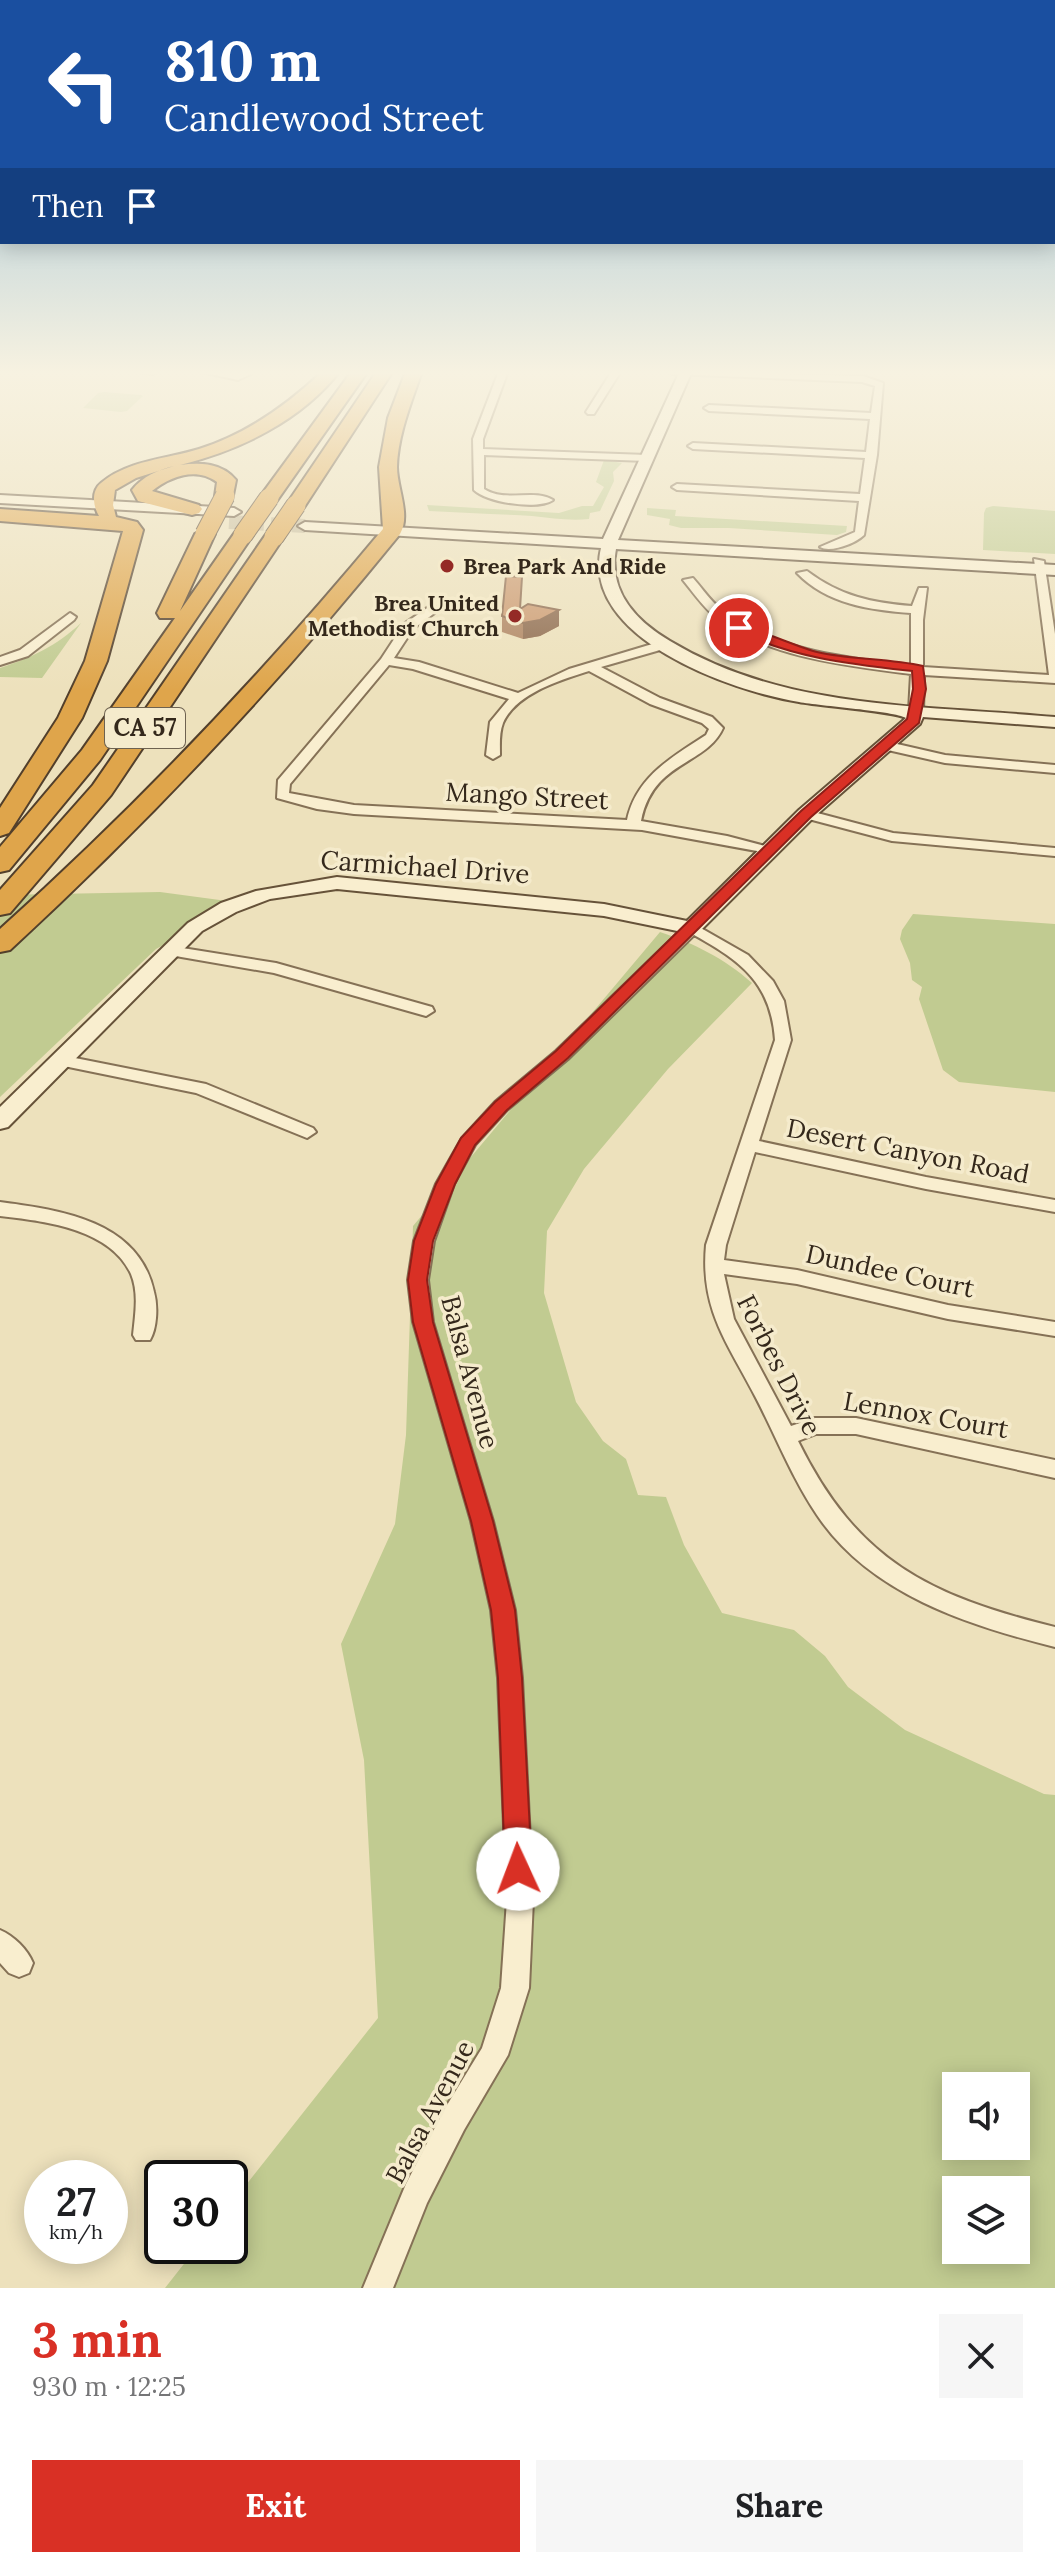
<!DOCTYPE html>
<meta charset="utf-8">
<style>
:root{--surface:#fff;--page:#f6f6f6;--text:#202124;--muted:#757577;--accent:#d93025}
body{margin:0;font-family:Lora,serif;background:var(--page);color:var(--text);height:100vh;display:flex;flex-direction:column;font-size:30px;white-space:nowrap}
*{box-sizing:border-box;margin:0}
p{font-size:26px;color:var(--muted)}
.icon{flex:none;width:44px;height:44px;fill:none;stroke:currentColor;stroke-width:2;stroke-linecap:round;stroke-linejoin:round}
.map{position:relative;height:2288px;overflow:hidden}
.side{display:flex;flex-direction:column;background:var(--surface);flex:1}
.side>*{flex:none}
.hud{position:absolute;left:0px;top:0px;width:1056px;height:244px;box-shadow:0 4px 20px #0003;background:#1a4fa0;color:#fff;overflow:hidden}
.buttons{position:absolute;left:942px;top:2072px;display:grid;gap:16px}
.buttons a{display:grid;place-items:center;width:88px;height:88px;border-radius:0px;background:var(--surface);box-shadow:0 4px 20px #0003;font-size:40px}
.speed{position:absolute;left:24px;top:2160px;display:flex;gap:16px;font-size:40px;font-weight:700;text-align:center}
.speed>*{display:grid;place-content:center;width:104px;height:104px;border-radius:50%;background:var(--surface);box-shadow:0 4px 20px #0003;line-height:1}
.speed small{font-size:20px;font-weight:400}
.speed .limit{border:4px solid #111;border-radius:12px;background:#fff;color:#111}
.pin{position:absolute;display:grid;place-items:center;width:68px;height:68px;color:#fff;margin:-34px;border:4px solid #fff;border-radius:50%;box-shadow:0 2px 8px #0007}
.me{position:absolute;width:88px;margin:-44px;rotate:358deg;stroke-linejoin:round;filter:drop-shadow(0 0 6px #0008)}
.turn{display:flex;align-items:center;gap:28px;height:168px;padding:0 32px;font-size:36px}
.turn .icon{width:104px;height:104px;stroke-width:2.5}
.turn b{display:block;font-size:56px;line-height:68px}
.then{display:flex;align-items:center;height:76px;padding:0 32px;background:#0003;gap:16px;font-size:30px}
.round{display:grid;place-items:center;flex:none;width:84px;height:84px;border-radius:0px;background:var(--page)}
.overview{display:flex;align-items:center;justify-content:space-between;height:136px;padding:0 32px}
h1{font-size:48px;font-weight:700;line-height:60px;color:var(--accent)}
.action{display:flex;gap:16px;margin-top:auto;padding:16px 32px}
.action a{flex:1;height:92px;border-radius:0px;background:var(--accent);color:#fff;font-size:32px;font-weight:700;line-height:92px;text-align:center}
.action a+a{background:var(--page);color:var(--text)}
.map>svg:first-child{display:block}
.green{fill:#c1cb91;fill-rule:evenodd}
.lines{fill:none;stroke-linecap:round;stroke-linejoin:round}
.secondary-tunnel{stroke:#c8bc9c;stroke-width:14;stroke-dasharray:14 7;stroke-linecap:butt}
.street-casing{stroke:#857156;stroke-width:4}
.secondary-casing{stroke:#665239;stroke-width:4}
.highway-casing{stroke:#523f2b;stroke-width:4}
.street{fill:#f9eecf;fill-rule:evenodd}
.secondary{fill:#f9eecf;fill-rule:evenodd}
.highway{fill:#dfa54b;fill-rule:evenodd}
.highway-bridge-casing{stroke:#523f2b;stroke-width:21;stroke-linecap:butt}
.highway-bridge{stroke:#dfa54b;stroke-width:19}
.wall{fill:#af8562}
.shaded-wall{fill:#8f6c50}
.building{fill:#cc9b72;stroke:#8f6c50;stroke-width:2}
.route{fill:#d93025;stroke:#8d1f18;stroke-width:2}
.poi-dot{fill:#942a26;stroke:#f5ebcc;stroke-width:3}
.labels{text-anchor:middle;stroke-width:7;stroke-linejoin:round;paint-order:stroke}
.far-poi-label{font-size:22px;font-weight:bold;fill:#34281b;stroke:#f5ebcc;text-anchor:start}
.shield{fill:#f5ebcc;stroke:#6e6250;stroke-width:2}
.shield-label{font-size:24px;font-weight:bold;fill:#34281b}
.street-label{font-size:26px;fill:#34281b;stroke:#f5ebcc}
</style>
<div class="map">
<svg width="1055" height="2288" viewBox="0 0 1055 2288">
<rect width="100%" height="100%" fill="#ede1bc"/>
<path class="green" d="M104,392L141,395L143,396L127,411L121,412L83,408L98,393Z
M604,460L622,463L613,472L614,481L600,511L590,513L589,519C569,521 552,518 532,516C498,514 464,513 429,511L427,505L559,513L582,506H593L604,487L596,482Z
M993,506L1055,511V554L983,550L984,513L986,508Z
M647,508L676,510L675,516L847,526L846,532L837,535L729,528H681L669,525L670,519L647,515Z
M81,623L42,678L0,677V668C33,657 56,646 81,623Z
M160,892L242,903L156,949L0,1097V895Z
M913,914L1055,924V1092L959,1082L943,1070L919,999L922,987L912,980L910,963L900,939L902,930Z
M660,932C695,944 724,958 752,983L668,1069L584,1169L547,1231L544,1293L576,1402L603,1441L626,1459L638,1495L666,1497L684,1545L722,1613L794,1630L825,1656L848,1687L905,1730L1044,1794L1055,1795V2288H165L198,2246H230V2205L378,2018L364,1760L341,1644L395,1524L406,1435L413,1226ZM956,2086H1016V2146H956ZM956,2190H1016V2250H956Z"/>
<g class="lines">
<path class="secondary-tunnel" d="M229,522L305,526"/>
<defs>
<path id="street" d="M132,371H158L153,374Z
M197,371L237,374L238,371H250L253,373L238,380Z
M499,371H508L483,439V449L647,455L652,458L647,461L484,455V489C506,503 534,488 553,500C538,510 488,503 474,490L473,439Z
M612,371H621L594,414H588L586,412Z
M668,371L863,376L883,383L877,455L864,535C855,544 830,553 820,547L855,532L859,501L677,490L672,487L677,484L860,494L865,458L693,449L688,446L693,443L866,452L870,419L709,411L704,408L709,405L871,413L875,386L862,382L673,374Z
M1034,559L1044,561L1055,634V683L924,675L923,711L916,715L909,711L911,674C849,666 759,657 711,613C701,604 692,591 683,580L693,578C702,588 711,602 722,610C775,651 847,658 911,666V613C870,610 827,604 797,573L807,571C840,596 872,603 912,606L919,588H927L923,620V667L1049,675Z
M430,606L440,609L413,629L394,658L419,662L518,693L569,669L659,642H667V648L601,667L660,698L712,717L723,728C706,766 653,760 641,821L727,836L773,848V854L642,830L354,814L317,809L277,798L278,780L381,659L404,624ZM389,665L413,669L509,699L490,722L486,755L493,759L500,755C500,745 499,733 503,723C516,693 561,680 589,671L650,704L702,723L709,729L706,735C672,757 636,777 627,820L354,805L289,793L290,784Z
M70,613L76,617L74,620L28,656L0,665V657L20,650Z
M884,741L945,755L1055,765V773L945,763L879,748V742Z
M806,810L893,833L1055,848V856L892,841L801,817V811Z
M692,923L748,955L773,981L784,1001L791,1040L759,1141L926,1177L1055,1200V1212L926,1189L755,1152L726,1245L724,1260L797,1270L948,1305L1055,1322V1336L948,1319L797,1284L724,1274L734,1319L791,1426L815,1418H856L1055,1460V1478L856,1434H816L798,1441C857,1561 929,1596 1055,1627V1647C967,1625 870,1594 817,1515C792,1478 776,1436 755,1396C727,1342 700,1309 706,1245L775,1040C771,983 741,961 694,935L568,1059L507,1110L475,1145L454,1184L434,1241L428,1280L433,1322L493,1521L515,1610L522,1678L533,1900L529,1988L508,2055L464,2130L427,2203L393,2288H363L406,2184L444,2110L482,2048L501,1988L507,1900L498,1678L491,1610L471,1521L413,1322L408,1280L414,1241L436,1184L462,1138L495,1102L556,1051L686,925Z
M170,946L276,963L432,1007L434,1011L426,1016L274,973L164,954L162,951Z
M60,1055L206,1084L313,1128L316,1132L307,1138L196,1093L54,1064L51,1060L54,1056Z
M0,1202C61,1210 139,1221 154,1292C158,1306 157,1328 150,1340H136L133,1335C135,1315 139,1293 131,1274C110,1228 43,1221 0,1216Z
M0,1930C14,1936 27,1949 33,1963L29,1973L19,1977L9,1973L0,1963Z"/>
<path id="secondary" d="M680,371H692L618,540L1055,565V575L616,549C608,591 636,621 670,641C786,711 924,705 1055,717V727L923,717L920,724L813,818L699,932L692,934L604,916L337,889L270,899L236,912L202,931L8,1127L0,1129V1107L188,923L221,903L256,891L337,877L604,904L687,921L799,810L906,718C894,711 820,706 799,702C731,691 580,638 601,548L305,530L298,526L305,522L603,539Z
M0,495L234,508L241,512L234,516L0,503Z"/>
<path id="highway" d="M323,371H340C301,421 240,450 180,465C201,462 222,463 236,480L232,500H218L215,496L217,482C196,467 171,476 152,491L199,505L202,509L199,513L192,515L138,501L132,490C143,476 158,470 174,466L136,478L115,490L113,505L116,517L137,522L143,530L107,661L82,718L9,833L0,836V808L58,718L85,661L123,531L0,521V509L99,516C93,506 91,491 101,483C128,460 167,459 199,449C247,434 287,405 323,371Z
M352,371H368L276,502H262L259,498Z
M377,371H393L303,509H289L286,505Z
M406,371H422C412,401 398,434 397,467C397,488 411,515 400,534C280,682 150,821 10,950L0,952V929C137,806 265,671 383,529L379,467L388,418Z
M205,528L215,534L180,611L236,531L243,529L253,535L100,760L9,870L0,872V847L82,750L175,618H160L157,613L195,534Z
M274,531L284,537L111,795L10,913L0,915V890L93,785L267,533Z"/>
</defs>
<use href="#street" class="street-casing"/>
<use href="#secondary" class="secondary-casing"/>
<use href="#highway" class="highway-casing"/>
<use href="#street" class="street"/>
<use href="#secondary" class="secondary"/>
<use href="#highway" class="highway"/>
<defs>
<path id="highway-bridge" d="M205,534L225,496
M243,535L269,498
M274,537L296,505"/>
</defs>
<use href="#highway-bridge" class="highway-bridge-casing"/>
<use href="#highway-bridge" class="highway-bridge"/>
</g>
<path class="wall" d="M521,609L559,610V626L540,636L523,639L502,632V616Z"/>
<path class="shaded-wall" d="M559,610V626L540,636L523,639V623Z"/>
<path class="building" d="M506,576L522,577L520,609L528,604L559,610L540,620L523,623L502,616Z"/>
<linearGradient id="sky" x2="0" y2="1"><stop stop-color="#8bb8d4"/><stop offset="0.54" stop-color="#f7f2e1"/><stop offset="1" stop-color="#f7f2e1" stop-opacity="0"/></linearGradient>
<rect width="1055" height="691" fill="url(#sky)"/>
<path class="route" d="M735,625C746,624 800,648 817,652C851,660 888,658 923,666L926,689L919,723L811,817L568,1058L507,1110L475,1145L455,1184L433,1241L427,1280L433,1322L493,1521L515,1610L522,1678L532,1869L528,1878L518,1881L509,1878L505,1869L498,1678L491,1610L471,1521L413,1322L408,1280L414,1241L436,1184L461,1138L495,1102L556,1051L801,811L907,719L913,689L912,671C850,664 792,658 735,630Z"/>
<g class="poi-dot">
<circle cx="447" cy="566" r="8"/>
<circle cx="515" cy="616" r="8"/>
</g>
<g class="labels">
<g class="far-poi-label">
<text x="463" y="574">Brea Park And Ride</text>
<text x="499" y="611" text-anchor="end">Brea United<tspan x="499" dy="25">Methodist Church</tspan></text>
</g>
<rect class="shield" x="105" y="708" width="80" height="40" rx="6"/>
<g class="shield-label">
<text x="145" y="736">CA 57</text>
</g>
<g class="street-label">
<text transform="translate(527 796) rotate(3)" y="9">Mango Street</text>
<text transform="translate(425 867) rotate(4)" y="9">Carmichael Drive</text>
<text transform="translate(908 1151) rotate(11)" y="9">Desert Canyon Road</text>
<text transform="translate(890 1271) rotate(12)" y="9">Dundee Court</text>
<text transform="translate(779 1365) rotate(63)" y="9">Forbes Drive</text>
<text transform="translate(470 1372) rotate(75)" y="9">Balsa Avenue</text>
<text transform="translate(926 1415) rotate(10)" y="9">Lennox Court</text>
<text transform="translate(430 2112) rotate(-62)" y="9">Balsa Avenue</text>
</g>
</g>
</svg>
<div class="buttons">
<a><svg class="icon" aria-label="sound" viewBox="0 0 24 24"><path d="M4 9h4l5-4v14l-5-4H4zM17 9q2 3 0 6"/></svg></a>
<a><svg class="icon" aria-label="layers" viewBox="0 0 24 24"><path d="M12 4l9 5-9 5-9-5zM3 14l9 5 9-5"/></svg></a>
</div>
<div class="speed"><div>27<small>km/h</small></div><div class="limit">30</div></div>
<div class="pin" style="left:739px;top:628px;background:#d93025"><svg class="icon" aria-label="arrive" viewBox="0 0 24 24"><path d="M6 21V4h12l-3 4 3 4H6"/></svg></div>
<svg class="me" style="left:518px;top:1869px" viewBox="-20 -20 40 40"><circle r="19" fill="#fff"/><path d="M0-13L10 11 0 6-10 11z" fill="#d93025"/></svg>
<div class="hud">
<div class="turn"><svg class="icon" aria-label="left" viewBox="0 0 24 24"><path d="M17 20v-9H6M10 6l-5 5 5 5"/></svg><div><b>810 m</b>Candlewood Street</div></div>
<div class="then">Then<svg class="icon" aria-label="arrive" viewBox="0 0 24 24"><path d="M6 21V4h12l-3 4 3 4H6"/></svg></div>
</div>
</div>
<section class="side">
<div class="overview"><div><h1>3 min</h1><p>930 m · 12:25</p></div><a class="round"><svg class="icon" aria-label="close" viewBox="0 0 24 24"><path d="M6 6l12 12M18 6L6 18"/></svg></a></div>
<div class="action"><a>Exit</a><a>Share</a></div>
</section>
